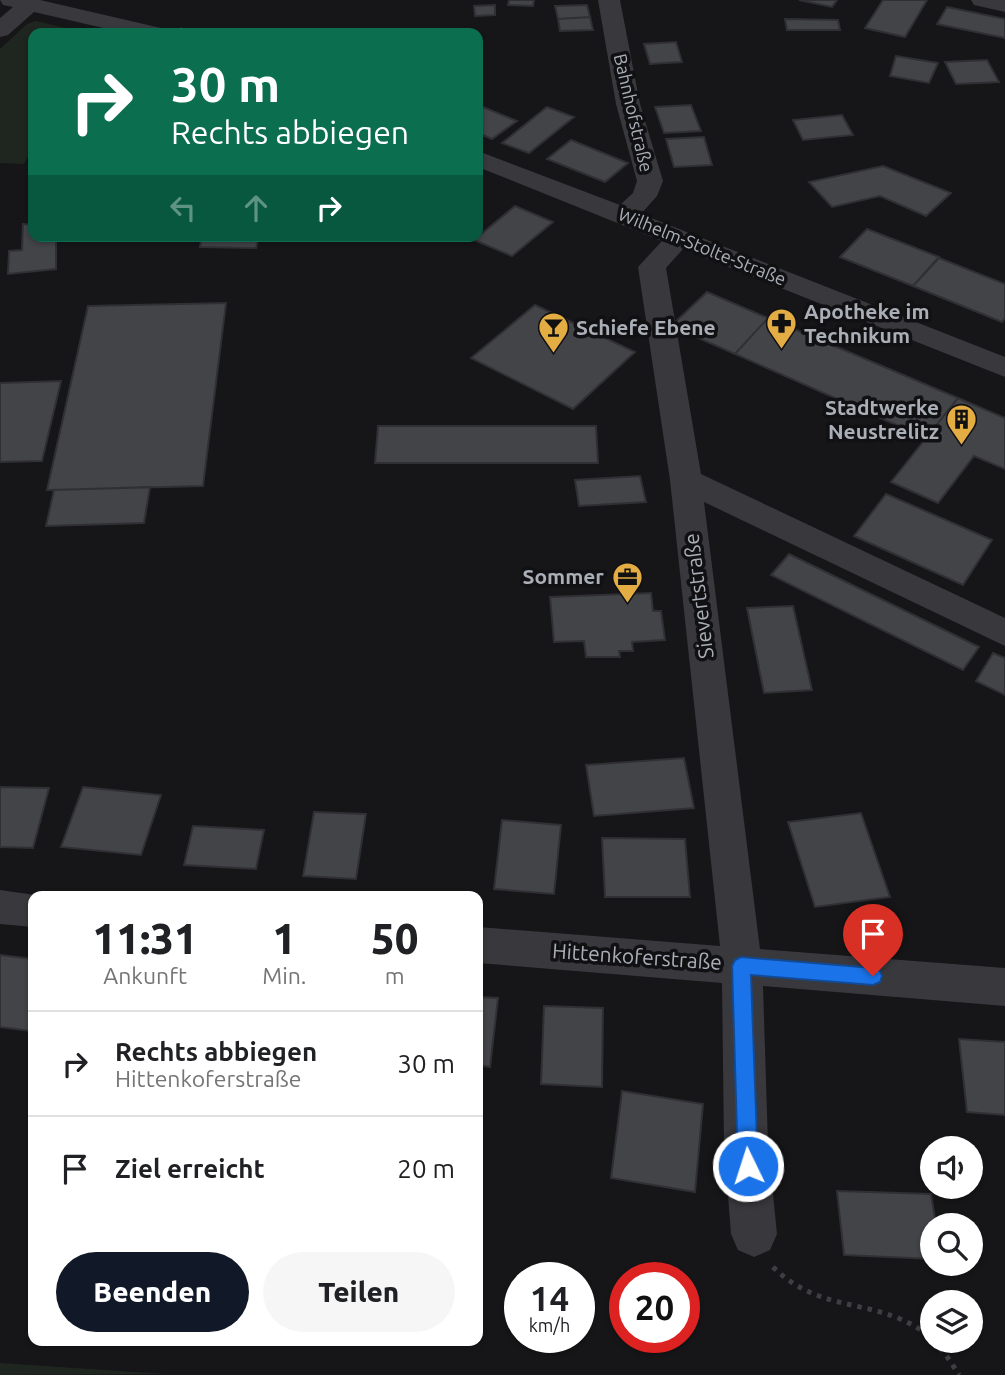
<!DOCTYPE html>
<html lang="de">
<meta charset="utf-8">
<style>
:root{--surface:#fff;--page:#f6f6f6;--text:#202124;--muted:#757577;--line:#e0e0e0;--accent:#111827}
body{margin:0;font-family:Ubuntu,sans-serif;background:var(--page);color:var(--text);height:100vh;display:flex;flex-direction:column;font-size:26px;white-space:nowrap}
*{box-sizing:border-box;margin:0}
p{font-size:23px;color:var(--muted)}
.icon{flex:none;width:38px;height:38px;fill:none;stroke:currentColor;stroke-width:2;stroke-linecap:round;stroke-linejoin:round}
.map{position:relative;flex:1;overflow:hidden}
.details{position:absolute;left:28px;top:891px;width:455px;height:455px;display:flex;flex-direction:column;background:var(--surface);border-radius:14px;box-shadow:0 2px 5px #0004}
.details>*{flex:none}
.banner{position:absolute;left:28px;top:28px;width:455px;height:214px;border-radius:14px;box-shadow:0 2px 5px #0004;background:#0b6e4f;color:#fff;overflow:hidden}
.controls{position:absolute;left:920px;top:1136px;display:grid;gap:14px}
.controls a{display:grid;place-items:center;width:63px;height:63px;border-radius:50%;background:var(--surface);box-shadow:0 2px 5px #0004;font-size:35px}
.speed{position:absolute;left:504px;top:1262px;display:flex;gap:14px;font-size:35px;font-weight:700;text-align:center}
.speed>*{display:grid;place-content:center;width:91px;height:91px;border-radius:50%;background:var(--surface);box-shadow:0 2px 5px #0004;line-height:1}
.speed small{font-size:18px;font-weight:400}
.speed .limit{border:10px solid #d22;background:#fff;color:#111}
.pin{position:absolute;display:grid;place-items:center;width:60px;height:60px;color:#fff;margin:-72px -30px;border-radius:50% 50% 50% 0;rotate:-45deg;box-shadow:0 0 7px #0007}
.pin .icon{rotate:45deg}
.me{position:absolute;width:77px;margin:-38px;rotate:356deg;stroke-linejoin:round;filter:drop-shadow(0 0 5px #0008)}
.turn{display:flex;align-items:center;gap:24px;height:147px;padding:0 28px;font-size:32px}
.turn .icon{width:91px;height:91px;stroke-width:2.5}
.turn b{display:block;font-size:49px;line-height:60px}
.lanes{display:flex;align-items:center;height:66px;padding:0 28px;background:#0003;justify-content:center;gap:35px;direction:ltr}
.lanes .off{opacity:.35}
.eta{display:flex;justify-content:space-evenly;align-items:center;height:119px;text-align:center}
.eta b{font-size:42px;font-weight:800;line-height:49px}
.button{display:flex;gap:14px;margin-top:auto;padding:14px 28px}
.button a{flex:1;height:80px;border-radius:42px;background:var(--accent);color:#fff;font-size:28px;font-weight:800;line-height:80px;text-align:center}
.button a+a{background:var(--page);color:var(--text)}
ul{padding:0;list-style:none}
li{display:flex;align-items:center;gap:21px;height:105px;padding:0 28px;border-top:2px solid var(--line)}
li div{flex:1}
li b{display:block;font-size:26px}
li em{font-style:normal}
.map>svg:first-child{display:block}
.green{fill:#1f261f}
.building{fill:#434448;stroke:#303034;stroke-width:2}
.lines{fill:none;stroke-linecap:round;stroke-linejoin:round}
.path-far1{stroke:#3e3f44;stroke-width:3.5;stroke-dasharray:2.5 3.5;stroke-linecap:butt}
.path{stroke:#3e3f44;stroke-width:5;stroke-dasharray:4.5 6;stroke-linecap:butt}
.minor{fill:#38383d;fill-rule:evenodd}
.route{fill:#1a73e8;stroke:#114b97;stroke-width:2}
.labels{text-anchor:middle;stroke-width:7;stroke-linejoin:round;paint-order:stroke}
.far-street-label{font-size:18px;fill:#a9aeb7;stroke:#111113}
.poi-label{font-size:21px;font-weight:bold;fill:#a9aeb7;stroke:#111113;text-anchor:start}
.street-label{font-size:21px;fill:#a9aeb7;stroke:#111113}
</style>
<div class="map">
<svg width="1005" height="1375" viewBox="0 0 1005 1375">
<rect width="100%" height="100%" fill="#161618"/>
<path class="green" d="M36,21L87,33H33V147L24,164L0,163V49L27,24Z
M0,1363L165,1374L0,1375Z"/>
<path class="building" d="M509,0H534L533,6L508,5Z
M799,0H837L832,7Z
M883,0H927L905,37L865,28Z
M495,5V15L475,16L474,6Z
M587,5L590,17L558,19L555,6Z
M947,7L1005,19V38L937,24Z
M590,17L593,30L560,31L558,19Z
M785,19L838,20L840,30H787Z
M676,42L682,62L650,64L644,44Z
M896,56L938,63L929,83L890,76Z
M987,60L999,82L956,84L945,62Z
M478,105L517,121L492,139L478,133Z
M691,105L701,131L664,133L655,107Z
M547,107L574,117L529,153L502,143Z
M842,115L853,135L803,140L793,120Z
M704,137L712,165L674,167L666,139Z
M571,140L628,163L605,182L547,159Z
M883,166L951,193L926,216L880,196L832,207L809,182Z
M515,206L553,222L512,256L474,240Z
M23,224L33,225V236H56V269L8,274L9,251L22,250Z
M867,229L939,257L913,286L840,257Z
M202,236H259L256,248L200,247Z
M939,258L1005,284V318L1002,322L913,286Z
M707,292L768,318L735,354L671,326Z
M226,303L203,486L47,490L88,306Z
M535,305L635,352L573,409L471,358Z
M768,318L958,398L926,438L735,354Z
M61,381L42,461L0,462V383Z
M958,398L1005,418V469L974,456L938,503L891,482Z
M378,426H596L598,463H375Z
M640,476L646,502L579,506L575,480Z
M150,487L144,523L46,526L54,490Z
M886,494L992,540L963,585L854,536Z
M789,554L979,647L963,670L771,575Z
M651,593L653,611H661L665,640L632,642L633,651H619L620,657H586L584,641L554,642L550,597Z
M793,606L812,690L764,693L747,608Z
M993,653L1005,658V695L976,681Z
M684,758L694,808L594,816L586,765Z
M0,787L49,788L33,848L0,847Z
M83,787L161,795L141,855L61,847Z
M314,812L366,814L356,879L303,876Z
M861,813L890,897L815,907L788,822Z
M502,820L561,825L554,894L494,889Z
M193,826L264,830L256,869L184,865Z
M602,838L685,839L690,897H605Z
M0,955L33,959V1023L30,1031L0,1027Z
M478,997L498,998L490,1067L478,1065Z
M544,1006L603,1008L602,1087L541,1084Z
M959,1039L1005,1042V1115L967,1112Z
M622,1091L703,1104L695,1192L611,1178Z
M837,1191L931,1194L936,1225H933V1259L844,1255Z"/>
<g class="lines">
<path class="path-far1" d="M180,29L193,33"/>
<path class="path" d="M773,1267C821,1314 870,1297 921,1330C937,1340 949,1359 959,1375"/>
<path class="minor" d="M0,0H40L161,28L164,33H125L34,12L8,35L0,37V18L13,7L3,5Z
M598,0H620L640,104L663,181L657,196L641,214L1005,357V377L683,249L666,268L701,474L1005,618V646L704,502L760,949L1005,968V1006L763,986L768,1144L777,1234L770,1250L754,1257L738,1250L731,1234L724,1144L722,983L478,963V927L720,946L670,480L638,267L662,241L478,167V151L620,205L633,193L637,181L616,104Z
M971,0H1005V12L974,5Z
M0,890L42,896H33V927L0,924Z"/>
</g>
<path class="route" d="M741,957L873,968L880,971L882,976L880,982L873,985L751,975L758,1166L755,1173L748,1176L741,1173L738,1166L732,966L735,960Z"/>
<defs>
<symbol id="pharmacy-pin" viewBox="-11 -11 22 30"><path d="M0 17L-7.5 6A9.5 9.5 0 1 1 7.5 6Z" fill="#e3ad43" stroke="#111113"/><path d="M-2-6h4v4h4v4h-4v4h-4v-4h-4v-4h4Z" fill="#111"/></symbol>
<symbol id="bar-pin" viewBox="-11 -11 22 30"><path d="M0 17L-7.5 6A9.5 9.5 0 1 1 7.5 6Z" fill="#e3ad43" stroke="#111113"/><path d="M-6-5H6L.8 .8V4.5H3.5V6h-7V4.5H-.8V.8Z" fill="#111"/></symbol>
<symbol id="building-pin" viewBox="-11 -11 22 30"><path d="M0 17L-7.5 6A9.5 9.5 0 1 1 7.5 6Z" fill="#e3ad43" stroke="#111113"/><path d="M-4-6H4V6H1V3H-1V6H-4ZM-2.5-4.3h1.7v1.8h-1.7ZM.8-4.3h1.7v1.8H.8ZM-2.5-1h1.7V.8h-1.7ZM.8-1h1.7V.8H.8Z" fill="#111"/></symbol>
<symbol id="office-pin" viewBox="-11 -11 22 30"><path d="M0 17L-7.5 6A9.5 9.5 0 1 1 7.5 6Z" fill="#e3ad43" stroke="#111113"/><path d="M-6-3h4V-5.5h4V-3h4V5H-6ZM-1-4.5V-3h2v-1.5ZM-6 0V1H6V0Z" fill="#111"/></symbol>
</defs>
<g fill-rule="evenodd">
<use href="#pharmacy-pin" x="764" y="306" width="35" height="47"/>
<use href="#bar-pin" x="536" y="310" width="35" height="47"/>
<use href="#building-pin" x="944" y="402" width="35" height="47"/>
<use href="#office-pin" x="610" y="560" width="35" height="47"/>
</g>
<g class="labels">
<g class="far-street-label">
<text transform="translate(633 113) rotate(77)" y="6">Bahnhofstraße</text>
<text transform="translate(702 247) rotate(22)" y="6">Wilhelm-Stolte-Straße</text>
</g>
<g class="poi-label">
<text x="804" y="319">Apotheke im<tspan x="804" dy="24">Technikum</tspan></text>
<text x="576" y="335">Schiefe Ebene</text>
<text x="939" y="415" text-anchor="end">Stadtwerke<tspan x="939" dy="24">Neustrelitz</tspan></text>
<text x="604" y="584" text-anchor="end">Sommer</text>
</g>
<g class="street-label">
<text transform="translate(699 596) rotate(-97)" y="7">Sievertstraße</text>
<text transform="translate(637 957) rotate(4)" y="7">Hittenkoferstraße</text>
</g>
</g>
</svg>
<div class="controls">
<a><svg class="icon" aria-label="sound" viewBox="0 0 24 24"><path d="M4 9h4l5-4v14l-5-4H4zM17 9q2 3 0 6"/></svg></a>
<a><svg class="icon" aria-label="search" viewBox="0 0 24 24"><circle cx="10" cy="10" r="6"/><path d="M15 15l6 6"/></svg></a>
<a><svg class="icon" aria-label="layers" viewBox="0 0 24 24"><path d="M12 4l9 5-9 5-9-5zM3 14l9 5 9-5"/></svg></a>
</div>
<div class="speed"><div>14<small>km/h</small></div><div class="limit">20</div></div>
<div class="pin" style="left:873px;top:976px;background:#d93025"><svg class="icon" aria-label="arrive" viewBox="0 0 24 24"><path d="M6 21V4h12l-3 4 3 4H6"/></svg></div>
<svg class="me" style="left:748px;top:1166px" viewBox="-20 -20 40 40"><circle r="17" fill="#1a73e8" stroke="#fff" stroke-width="3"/><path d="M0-11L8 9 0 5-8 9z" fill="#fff"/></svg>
<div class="banner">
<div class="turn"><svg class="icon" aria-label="right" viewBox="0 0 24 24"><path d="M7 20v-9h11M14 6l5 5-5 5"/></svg><div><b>30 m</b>Rechts abbiegen</div></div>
<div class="lanes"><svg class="icon off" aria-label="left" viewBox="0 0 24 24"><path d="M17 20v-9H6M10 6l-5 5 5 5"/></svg><svg class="icon off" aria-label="ahead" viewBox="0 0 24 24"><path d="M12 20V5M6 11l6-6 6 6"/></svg><svg class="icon" aria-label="right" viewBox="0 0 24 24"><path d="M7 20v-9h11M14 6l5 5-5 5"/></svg></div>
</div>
<section class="details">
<div class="eta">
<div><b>11:31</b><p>Ankunft</p></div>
<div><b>1</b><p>Min.</p></div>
<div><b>50</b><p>m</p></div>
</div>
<ul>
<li><svg class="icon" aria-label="right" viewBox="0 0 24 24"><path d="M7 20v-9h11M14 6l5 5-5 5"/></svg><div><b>Rechts abbiegen</b><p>Hittenkoferstraße</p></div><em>30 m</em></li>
<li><svg class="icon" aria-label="arrive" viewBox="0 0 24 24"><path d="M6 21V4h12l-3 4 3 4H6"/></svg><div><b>Ziel erreicht</b></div><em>20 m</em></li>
</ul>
<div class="button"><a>Beenden</a><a>Teilen</a></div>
</section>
</div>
